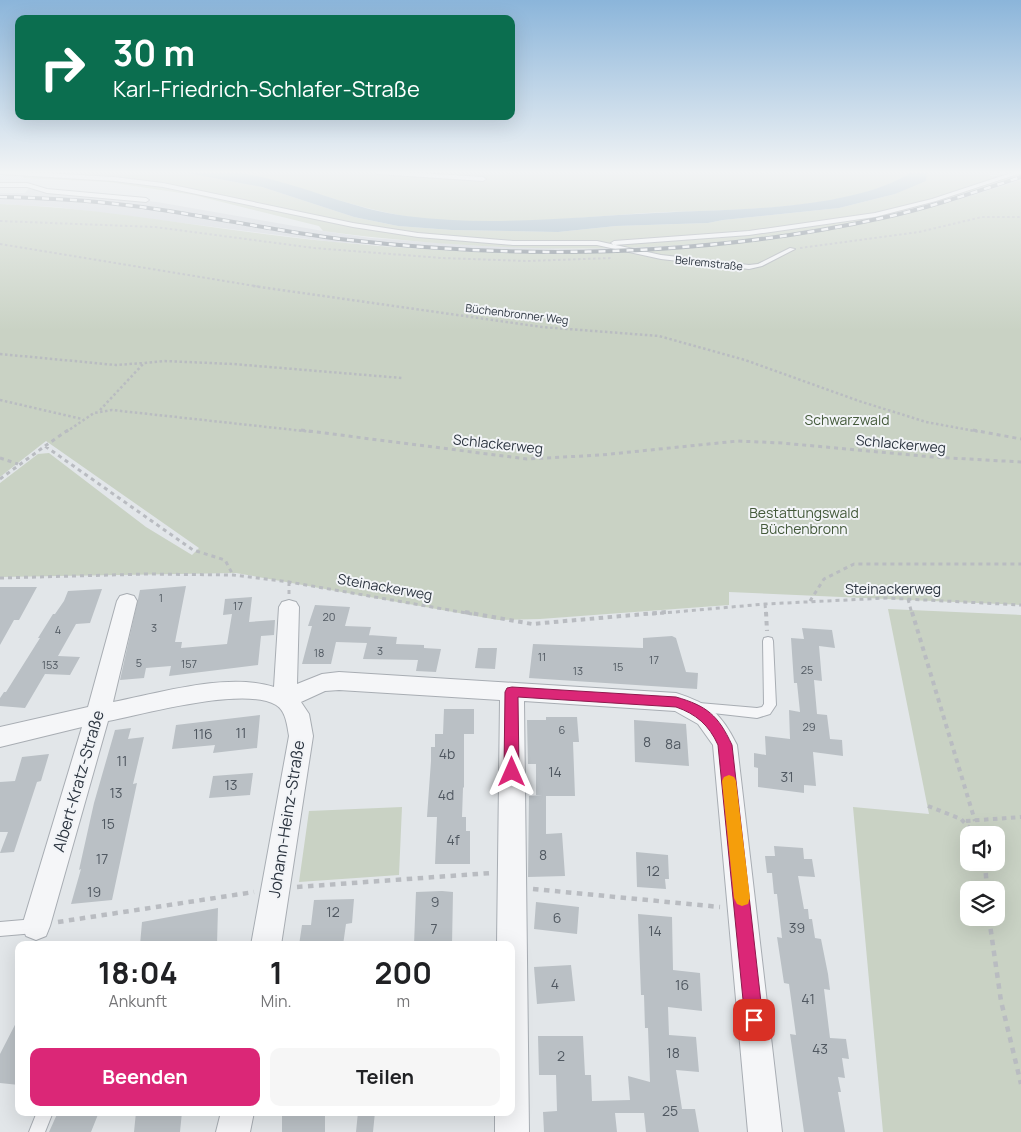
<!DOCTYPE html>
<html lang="de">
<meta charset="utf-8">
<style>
:root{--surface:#fff;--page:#f6f6f6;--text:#202124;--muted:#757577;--accent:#db2777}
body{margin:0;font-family:Manrope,sans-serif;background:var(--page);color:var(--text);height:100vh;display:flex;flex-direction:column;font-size:19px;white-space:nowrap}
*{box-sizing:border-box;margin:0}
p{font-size:16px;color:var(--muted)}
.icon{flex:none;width:28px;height:28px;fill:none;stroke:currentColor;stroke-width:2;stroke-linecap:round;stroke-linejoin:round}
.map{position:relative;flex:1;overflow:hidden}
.side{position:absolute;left:15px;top:941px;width:500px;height:175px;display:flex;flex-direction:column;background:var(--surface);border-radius:10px;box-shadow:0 5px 20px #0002}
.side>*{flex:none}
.banner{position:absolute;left:15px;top:15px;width:500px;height:105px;border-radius:10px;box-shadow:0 5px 20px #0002;background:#0b6e4f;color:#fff;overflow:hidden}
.buttons{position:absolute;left:960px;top:826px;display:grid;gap:10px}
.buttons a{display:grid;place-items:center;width:45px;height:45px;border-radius:10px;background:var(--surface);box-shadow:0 5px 20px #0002;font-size:25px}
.pin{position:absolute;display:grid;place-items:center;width:42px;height:42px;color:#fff;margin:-21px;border-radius:10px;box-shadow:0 2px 8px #0006}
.me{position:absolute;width:55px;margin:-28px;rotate:0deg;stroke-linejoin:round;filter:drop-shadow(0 0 4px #0008)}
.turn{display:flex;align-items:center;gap:18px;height:105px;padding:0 15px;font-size:22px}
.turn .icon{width:65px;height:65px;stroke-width:2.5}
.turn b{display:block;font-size:35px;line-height:42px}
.eta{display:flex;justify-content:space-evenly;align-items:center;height:85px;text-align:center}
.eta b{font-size:30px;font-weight:700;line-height:35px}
.cta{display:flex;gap:10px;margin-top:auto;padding:10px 15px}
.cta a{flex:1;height:58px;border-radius:10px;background:var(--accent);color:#fff;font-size:20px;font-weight:700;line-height:58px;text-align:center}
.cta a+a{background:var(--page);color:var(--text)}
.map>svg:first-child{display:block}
.built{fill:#d1d5db}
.green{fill:#c9d2c4;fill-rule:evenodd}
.water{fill:#a1b7c5}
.building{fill:#bac0c5}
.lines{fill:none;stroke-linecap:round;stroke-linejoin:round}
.service-casing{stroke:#a8adb3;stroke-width:2}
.minor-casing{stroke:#a8adb3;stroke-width:2}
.path-far4{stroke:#b9bcc1;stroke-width:2;stroke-dasharray:2.5 2.5;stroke-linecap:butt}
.path-far3{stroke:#b9bcc1;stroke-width:2.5;stroke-dasharray:2.5 2.5;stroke-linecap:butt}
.path-far2{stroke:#b9bcc1;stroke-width:3;stroke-dasharray:4 4;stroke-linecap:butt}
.path-far1{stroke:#b9bcc1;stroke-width:4;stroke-dasharray:4.5 4.5;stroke-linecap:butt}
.path{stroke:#b9bcc1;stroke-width:4.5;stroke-dasharray:5.5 5.5;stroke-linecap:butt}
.service{fill:#f5f6f8;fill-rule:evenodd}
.minor{fill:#f5f6f8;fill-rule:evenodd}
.rail-casing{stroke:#7d8791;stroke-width:4}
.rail{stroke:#f2f4f7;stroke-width:2.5;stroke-dasharray:7;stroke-linecap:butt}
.route{fill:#db2777;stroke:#8e194d}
.slow{fill:#f59e0b}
.labels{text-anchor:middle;stroke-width:4;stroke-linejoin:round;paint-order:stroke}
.far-street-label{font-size:11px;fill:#2c3540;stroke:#f2f4f7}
.number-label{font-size:11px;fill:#505861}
.park-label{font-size:14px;fill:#445a3b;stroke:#f2f4f7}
.street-label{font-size:14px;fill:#2c3540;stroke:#f2f4f7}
.near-number-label{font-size:14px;fill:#505861}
.near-street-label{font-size:16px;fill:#2c3540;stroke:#f2f4f7}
</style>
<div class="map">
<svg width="1021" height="1132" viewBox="0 0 1021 1132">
<rect width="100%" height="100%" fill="#e2e6e9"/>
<path class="built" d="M1021,175V180L967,199L911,214L835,230L687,249L575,254H508L333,242L56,207L0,204V193H25L28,189L157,202L323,231L371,238L482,246L582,249L720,241L831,227L906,211Z"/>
<path class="green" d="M23,172H181L262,187L354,217L398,226L452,230L558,232L616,226L708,223L723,220L839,208L895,194L927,172H990V176C999,177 1010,172 1021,172V175C959,196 896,215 831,227C667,257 487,253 323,231L319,226L194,195L108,182L23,178L30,173Z
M236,172H906L907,175C842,213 721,209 645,213C567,218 481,229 404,216C363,209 323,195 283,184C268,180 252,174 236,172Z
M1021,180V605L729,592V605L540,619L498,620L236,573L0,577V483L38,454L49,453L146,527L192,555L199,548L46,441L0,477V204C112,208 223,232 335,242C573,265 793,257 1021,180Z
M888,609L1021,615V1132H883L853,807L929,814ZM969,835H996V862H969ZM969,890H996V918H969Z
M402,807L399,875L299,882L309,811Z"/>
<path class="water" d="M181,172C201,172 222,170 242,173C297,182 350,209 406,216C489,227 572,217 655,213C728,209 844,211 907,175L906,172H927L926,181L895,194L839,208L723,220L708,223L616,226L558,232L452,230L398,226L354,217L262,187Z"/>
<path class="building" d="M186,586L175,642H182L181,648L227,644L232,614L223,615L225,599L252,597L249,622L275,620L274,635L261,636L258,665L169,676L171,666L146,668L144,678L120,680L140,590Z
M0,587H37L19,620H14L0,645Z
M102,589L90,623L76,624L58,656L80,657L70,675L45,674L25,708L0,706V698L4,692H6L40,638H38L53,614H55L64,601L68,591Z
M315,605L350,607L345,626L371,627L367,643L336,642L331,664H302L312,626H308Z
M802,628L832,630L835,648L819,646L822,681L814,680L817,714L827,715L830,739L842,740L843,756L813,752L816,786L804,785V793L758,787V768L754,767V753L766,755L765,736L790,739L789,710L800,712L797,683H794L791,638L804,639Z
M369,635L397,637L396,644L424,645V648L441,649L436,672L416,671L418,660L363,659Z
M672,636L676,638L686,672L698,673L697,689L529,678L533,644L643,648V638Z
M478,648H497L495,669L475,668Z
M444,709H474V734H464V787L463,788L462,817H466V831H470V864H435L437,817H427L431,761V747H435V734H443Z
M260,715L257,748L213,753L215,745L172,749L176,725Z
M546,717H577L579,742H573L575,796H546V834L562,833L565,876L528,877L529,796L542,795H536V764H528L527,720H546Z
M634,720L686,724L689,766L635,762Z
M131,728L128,739L144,737L133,784L137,783L112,900L71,904L81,869L79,870L94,803L115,730Z
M49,754L41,781L37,782L14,852L0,853L8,832H0V782L15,781L22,757Z
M253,773L250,795L209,798L213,776Z
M774,846L803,848L804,859H812L815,877L798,876L804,909H808L809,919H812L815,938L821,939L828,974L830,990L824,989L830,1038L846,1039L849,1059L842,1058L845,1078L838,1077L841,1092H838L845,1132H804L790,1034L796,1035L789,984L784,983L777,937L782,938L777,894H774L772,873H767L765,856H775Z
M636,852L668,855L669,879H665L666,889L637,887Z
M442,891L453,892L452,945H414L416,892Z
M354,899L352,923L346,924L343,945H299L302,925H311L314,900Z
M536,902L579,907L577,934L534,929Z
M218,908L217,945H140L142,922Z
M638,914L672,917L673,970L700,973L702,1011L668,1007L669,1035L696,1037L699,1072L676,1070L682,1109H695L699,1132H646L644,1113H615L617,1132H544L543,1112L557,1111L556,1075H539L538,1036H583L585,1075H591L592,1101L630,1100L628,1076L650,1082L648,1028H645L644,995H641Z
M571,965L575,1001L537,1004L534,967Z
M19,1017V1085L0,1083V1054Z
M58,1112H99L91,1132H49Z
M136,1112H182L180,1132H134Z
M282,1112H325V1132H282Z
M358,1112H375L373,1132H356Z"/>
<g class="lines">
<defs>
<path id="service" d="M0,172H27L114,177L163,183L353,223L418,233L513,241H597L661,255L749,265L758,264L790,248L795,249L762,266L749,269L661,259L597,245H513L418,237L353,227L163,187L114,181L0,174Z
M375,172H403L483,177L486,179L483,181L378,174Z
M1014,172H1021V173L936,201L875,217L749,235L614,245L611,243L614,241L749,231L875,213L932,199Z
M0,183H27L47,189L146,198L149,200L146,202L47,193L27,187H0Z
M768,637L772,638L773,641L776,705L770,714L757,718L695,711L693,708L695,705L699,703L757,708L762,707L764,704L763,641L764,638Z
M35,919L40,921L42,926L40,931L35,933L0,936V922Z
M37,1112H53L45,1132H29Z"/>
<path id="minor" d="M127,594L134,596L137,601L113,702C160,693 227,672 274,687L279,607L282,602L289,600L296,602L299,607L297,684L322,674L339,672L676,693C710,704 721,713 737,745L782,1132H748L713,745L698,724L675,711L524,701L529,1132H495V1112H511V945H497L500,700L339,690L325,691L301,702L309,714L313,736L281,945H251L289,736C287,725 286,711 276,705C244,686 145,714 108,721L50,926L46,936L36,940L26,936L22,926L82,727L0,747V727L88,707L117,601L120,596Z
M221,1112H254L250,1132H216Z"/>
</defs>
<use href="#service" class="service-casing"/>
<use href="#minor" class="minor-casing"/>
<path class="path-far4" d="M0,221L155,227L314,248L442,258L527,261L612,258
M0,244L261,287
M800,248L919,232L982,217H1021"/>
<path class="path-far3" d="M253,286L542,327L659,336L745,360L859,401L926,422L980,432
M0,354L116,365L144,363
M0,400L82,419
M100,410L144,363L164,361L233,364L402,378
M66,432L94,413L112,410L313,432"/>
<path class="path-far2" d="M301,430L527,459L601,455L738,441L782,443L933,457L1021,462
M973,430L1021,439
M45,446L68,430
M0,458L18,464
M0,479L45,446L193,550L225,560L233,575
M0,578L147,574L233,575L289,582L472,614
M289,582V594
M908,599L912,614
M810,601L824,579L854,564H1021
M765,604L766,614
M652,614L765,604L887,598L1021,605"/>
<path class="path-far1" d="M465,612L532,624L667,612
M766,612L767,631
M912,612L975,821
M928,806L961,819L976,835
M966,821L1021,817"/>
<path class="path" d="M985,862L987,890
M297,887L491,873
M533,889L720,907
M989,918L1001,1001L1021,1084
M58,922L254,892"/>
<use href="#service" class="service"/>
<use href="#minor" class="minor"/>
<defs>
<path id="rail" d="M0,197C52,198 104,201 155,209C217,218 278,231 340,239C520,260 704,257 882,218C929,208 975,192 1021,177"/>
</defs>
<use href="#rail" class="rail-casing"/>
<use href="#rail" class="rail"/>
</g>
<linearGradient id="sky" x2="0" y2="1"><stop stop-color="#8bb5da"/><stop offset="0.52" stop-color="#f2f4f5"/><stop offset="1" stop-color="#f2f4f5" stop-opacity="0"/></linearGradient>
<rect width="1021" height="331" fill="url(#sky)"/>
<path class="route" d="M512,687L676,697C707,706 718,715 732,745L763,1020L760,1027L754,1029L748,1027L745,1020L718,745C709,725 696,714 676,707L518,697L519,772L517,776L512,777L506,776L504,772L505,692L507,688Z"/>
<path class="slow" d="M729,775L734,777L736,781L750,898L748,904L742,906L737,904L734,898L722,781L724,777Z"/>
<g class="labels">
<g class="far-street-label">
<text transform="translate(709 263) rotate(6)" y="4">Belremstraße</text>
<text transform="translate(517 314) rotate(7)" y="4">Büchenbronner Weg</text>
</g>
<g class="number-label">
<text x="161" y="602">1</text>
<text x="238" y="610">17</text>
<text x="329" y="621">20</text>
<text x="154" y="632">3</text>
<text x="58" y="634">4</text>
<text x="380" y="655">3</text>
<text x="319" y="657">18</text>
<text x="542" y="661">11</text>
<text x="654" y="664">17</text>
<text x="139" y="667">5</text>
<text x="189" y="668">157</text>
<text x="50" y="669">153</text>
<text x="618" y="671">15</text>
<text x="807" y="674">25</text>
<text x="578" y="675">13</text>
<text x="809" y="731">29</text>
<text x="562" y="734">6</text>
</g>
<g class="park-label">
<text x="847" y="425">Schwarzwald</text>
<text x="804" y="518">Bestattungswald<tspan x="804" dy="16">Büchenbronn</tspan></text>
</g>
<g class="street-label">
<text transform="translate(498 444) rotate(6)" y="5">Schlackerweg</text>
<text transform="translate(901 444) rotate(5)" y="5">Schlackerweg</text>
<text transform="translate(385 587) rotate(10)" y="5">Steinackerweg</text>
<text x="893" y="594">Steinackerweg</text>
</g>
<g class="near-number-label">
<text x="241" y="738">11</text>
<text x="203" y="739">116</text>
<text x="647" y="747">8</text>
<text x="673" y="749">8a</text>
<text x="447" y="759">4b</text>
<text x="122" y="766">11</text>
<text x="555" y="777">14</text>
<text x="787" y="782">31</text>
<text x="231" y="790">13</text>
<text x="116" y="798">13</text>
<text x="446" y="800">4d</text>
<text x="108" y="829">15</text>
<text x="453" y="845">4f</text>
<text x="543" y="860">8</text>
<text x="102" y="864">17</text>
<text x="653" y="876">12</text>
<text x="94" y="897">19</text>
<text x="435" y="907">9</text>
<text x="333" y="917">12</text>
<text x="557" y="923">6</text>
<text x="797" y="933">39</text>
<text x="434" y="934">7</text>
<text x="655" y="936">14</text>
<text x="555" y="989">4</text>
<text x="682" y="990">16</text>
<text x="808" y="1004">41</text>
<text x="820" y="1054">43</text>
<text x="673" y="1058">18</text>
<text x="561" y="1061">2</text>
<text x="670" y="1116">25</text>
</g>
<g class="near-street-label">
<text transform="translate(78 781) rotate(-74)" y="6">Albert-Kratz-Straße</text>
<text transform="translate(286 819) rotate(-81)" y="6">Johann-Heinz-Straße</text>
</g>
</g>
</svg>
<div class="buttons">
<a><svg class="icon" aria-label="sound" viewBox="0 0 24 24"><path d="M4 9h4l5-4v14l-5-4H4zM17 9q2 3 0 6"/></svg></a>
<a><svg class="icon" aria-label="layers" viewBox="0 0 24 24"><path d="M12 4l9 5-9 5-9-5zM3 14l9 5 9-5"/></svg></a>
</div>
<div class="pin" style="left:754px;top:1020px;background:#d93025"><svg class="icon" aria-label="arrive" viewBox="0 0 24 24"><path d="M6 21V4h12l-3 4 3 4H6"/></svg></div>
<svg class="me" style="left:512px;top:772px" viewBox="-20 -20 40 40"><path d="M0-17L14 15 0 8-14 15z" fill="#db2777" stroke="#fff" stroke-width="4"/></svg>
<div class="banner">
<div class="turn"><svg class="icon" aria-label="right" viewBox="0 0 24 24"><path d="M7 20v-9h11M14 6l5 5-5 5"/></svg><div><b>30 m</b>Karl-Friedrich-Schlafer-Straße</div></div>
</div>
<section class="side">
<div class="eta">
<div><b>18:04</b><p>Ankunft</p></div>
<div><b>1</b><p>Min.</p></div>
<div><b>200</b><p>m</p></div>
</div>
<div class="cta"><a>Beenden</a><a>Teilen</a></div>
</section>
</div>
